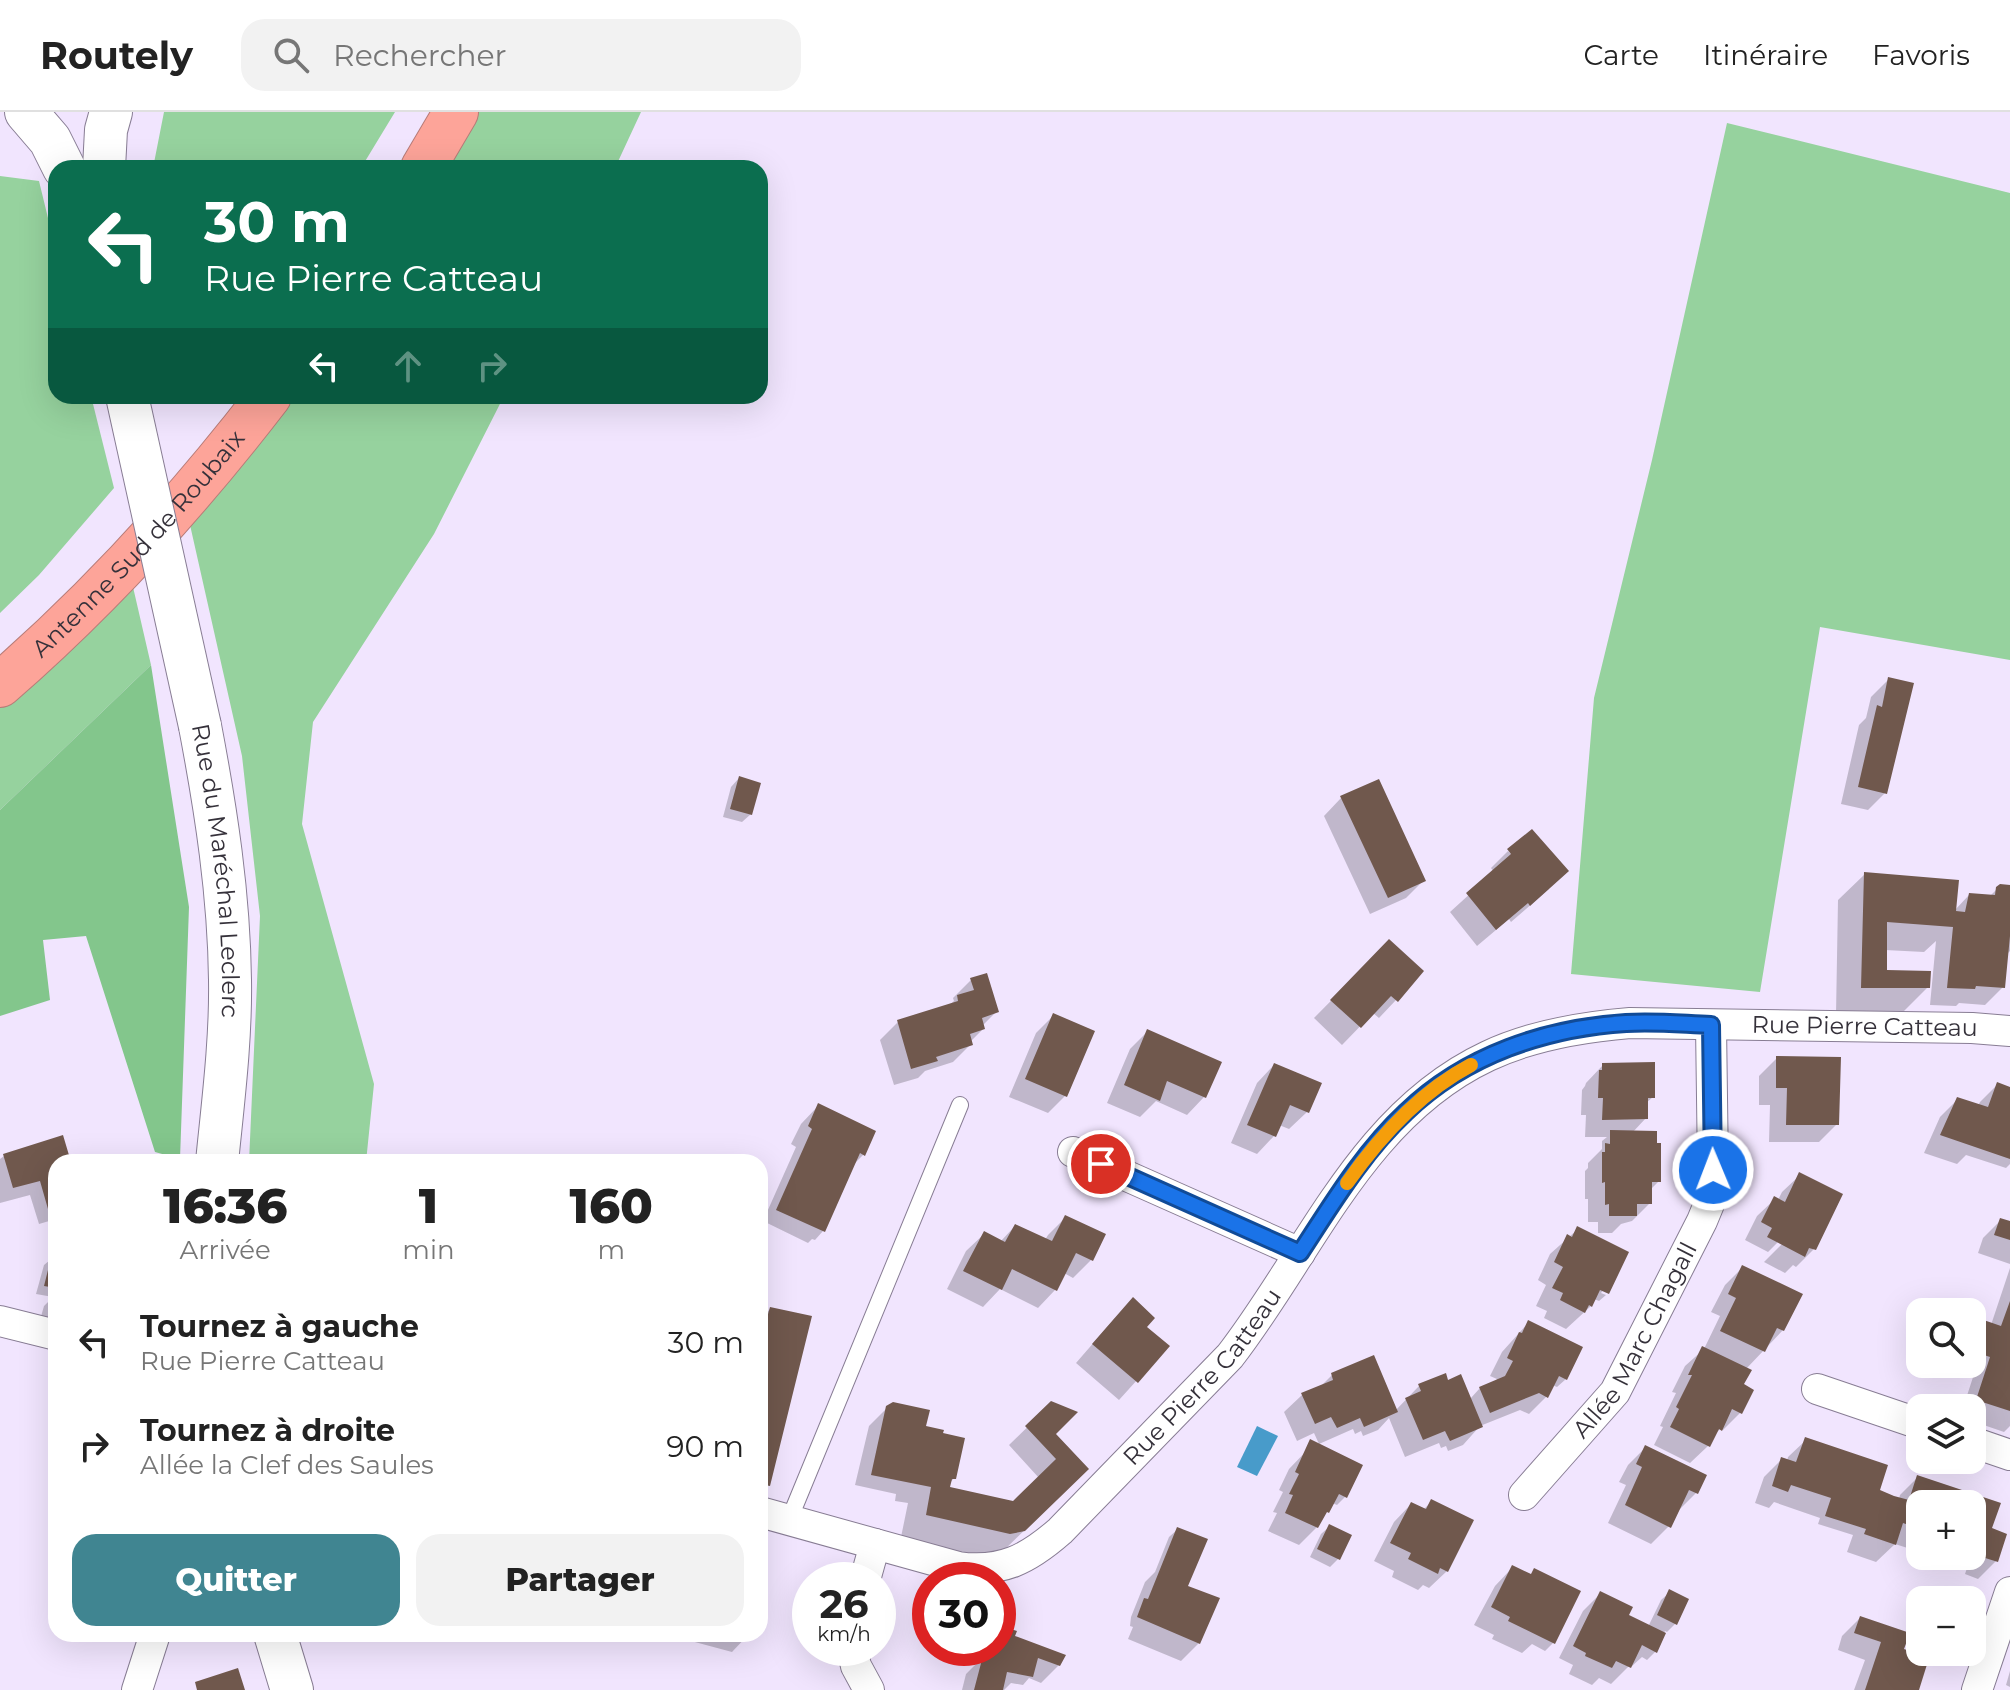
<!DOCTYPE html>
<html lang="fr">
<meta charset="utf-8">
<style>
:root{--surface:#fff;--page:#f2f2f2;--text:#222;--muted:#767676;--line:#e0e0e0;--accent:#408591}
body{margin:0;font-family:Montserrat,sans-serif;background:var(--page);color:var(--text);height:100vh;display:flex;flex-direction:column;font-size:30px;white-space:nowrap}
*{box-sizing:border-box;margin:0}
p{font-size:26px;color:var(--muted)}
.icon{flex:none;width:44px;height:44px;fill:none;stroke:currentColor;stroke-width:2;stroke-linecap:round;stroke-linejoin:round}
.map{position:relative;flex:1;overflow:hidden}
.details{position:absolute;left:48px;top:1042px;width:720px;height:488px;display:flex;flex-direction:column;background:var(--surface);border-radius:24px;box-shadow:0 8px 32px #0002}
.details>*{flex:none}
.top-card{position:absolute;left:48px;top:48px;width:720px;height:244px;border-radius:24px;box-shadow:0 8px 32px #0002;background:#0b6e4f;color:#fff;overflow:hidden}
.controls{position:absolute;left:1906px;top:1186px;display:grid;gap:16px}
.controls a{display:grid;place-items:center;width:80px;height:80px;border-radius:16px;background:var(--surface);box-shadow:0 8px 32px #0002;font-size:40px}
.speed{position:absolute;left:792px;top:1450px;display:flex;gap:16px;font-size:40px;font-weight:700;text-align:center}
.speed>*{display:grid;place-content:center;width:104px;height:104px;border-radius:50%;background:var(--surface);box-shadow:0 8px 32px #0002;line-height:1}
.speed small{font-size:20px;font-weight:400}
.speed .limit{border:12px solid #d22;background:#fff;color:#111}
.pin{position:absolute;display:grid;place-items:center;width:68px;height:68px;color:#fff;margin:-34px;border:4px solid #fff;border-radius:50%;box-shadow:0 2px 8px #0007}
.me{position:absolute;width:88px;margin:-44px;rotate:359deg;stroke-linejoin:round;filter:drop-shadow(0 0 6px #0008)}
.turn{display:flex;align-items:center;gap:28px;height:168px;padding:0 24px;font-size:36px}
.turn .icon{width:104px;height:104px;stroke-width:2.5}
.turn b{display:block;font-size:56px;line-height:68px}
.lanes{display:flex;align-items:center;height:76px;padding:0 24px;background:#0003;justify-content:center;gap:40px;direction:ltr}
.lanes .off{opacity:.35}
.eta{display:flex;justify-content:space-evenly;align-items:center;height:136px;text-align:center}
.eta b{font-size:48px;font-weight:800;line-height:56px}
.cta{display:flex;gap:16px;margin-top:auto;padding:16px 24px}
.cta a{flex:1;height:92px;border-radius:24px;background:var(--accent);color:#fff;font-size:32px;font-weight:800;line-height:92px;text-align:center}
.cta a+a{background:var(--page);color:var(--text)}
ul{padding:0;list-style:none}
li{display:flex;align-items:center;gap:24px;height:104px;padding:0 24px}
li div{flex:1}
li b{display:block;font-size:30px}
li em{font-style:normal}
header{display:flex;align-items:center;gap:48px;box-sizing:border-box;height:112px;padding:0 40px;background:var(--surface);border-bottom:2px solid var(--line)}
header strong{font-size:38px}
nav{display:flex;gap:44px;margin-inline-start:auto;font-size:28px}
.search{width:560px;height:72px;background:var(--page);display:flex;align-items:center;gap:20px;box-sizing:border-box;padding:0 28px;border-radius:24px;color:var(--muted);font-size:30px}
.map>svg:first-child{display:block}
.green{fill:#96d29e}
.forest{fill:#83c68c}
.water{fill:#489bca}
.shadow{fill:#0003}
.building{fill:#70584d}
.lines{fill:none;stroke-linecap:round;stroke-linejoin:round}
.lane-casing{stroke:#887d94;stroke-width:18}
.street-casing{stroke:#887d94;stroke-width:32}
.secondary-casing{stroke:#887d94;stroke-width:44}
.highway-casing{stroke:#b77c78;stroke-width:46}
.lane{stroke:#fff;stroke-width:16}
.street{stroke:#fff;stroke-width:30}
.secondary{stroke:#fff;stroke-width:42}
.highway{stroke:#fda499;stroke-width:44}
.secondary-bridge-casing{stroke:#887d94;stroke-width:44;stroke-linecap:butt}
.secondary-bridge{stroke:#fff;stroke-width:42}
.route-casing{stroke:#114b97;stroke-width:20}
.route{stroke:#1a73e8;stroke-width:14}
.slow{stroke:#f59e0b;stroke-width:14}
.labels{text-anchor:middle;stroke-width:8;stroke-linejoin:round;paint-order:stroke}
.street-label{font-size:24px;fill:#35313a;stroke:#f1e5fe}
</style>
<header>
<strong>Routely</strong>
<div class="search"><svg class="icon" aria-label="search" viewBox="0 0 24 24"><circle cx="10" cy="10" r="6"/><path d="M15 15l6 6"/></svg>Rechercher</div>
<nav><a>Carte</a><a>Itinéraire</a><a>Favoris</a></nav>
</header>
<div class="map">
<svg width="2010" height="1578" viewBox="0 0 2010 1578">
<rect width="100%" height="100%" fill="#f1e5fe"/>
<path class="green" d="M164,0H395L361,56H153Z
M477,0H641L615,56H442Z
M1727,11L2010,81V548L1820,515L1760,880L1571,862L1594,586L1652,348Z
M0,64L39,69L56,139V284H91L114,376L39,463L0,501Z
M288,284H504L434,422L313,610L302,712L374,972L366,1050H249L260,804L242,644L188,404Z
M133,475L151,553L0,698V594Z"/>
<path class="forest" d="M151,553L189,795L180,1047L155,1040L86,824L43,828L50,888L0,904V698Z"/>
<path class="water" d="M1257,1314L1278,1324L1257,1364L1237,1355Z"/>
<path class="shadow" d="M1889,567L1885,681L1868,698L1841,692L1859,613L1866,606L1871,585Z
M739,666L751,702L742,710L723,705L731,675Z
M1341,686L1424,768L1406,786L1370,802L1324,704Z
M1508,739L1549,777L1511,810L1509,807L1477,834L1450,800L1494,760L1491,756Z
M1865,762L1955,798L1969,783L1989,785L2000,774L2010,775V839L2006,843L2003,875L1985,893L1959,891L1956,894L1930,893L1936,829L1924,840L1885,838V860L1928,875L1901,902H1836L1838,788Z
M1389,830L1396,888L1379,906L1373,901L1342,933L1314,906Z
M971,868L996,900L982,914L983,917L970,930L971,932L953,950L925,959L918,966L894,973L880,928L898,910L948,894L954,889L953,886Z
M1054,903L1065,984L1048,1001L1009,985L1036,921Z
M1148,919L1204,985L1187,1003L1156,989L1140,1005L1107,991L1130,937Z
M1777,946L1837,1012L1819,1030H1769L1770,993H1759V964Z
M1274,953L1307,1000L1289,1017L1279,1013L1274,1024L1257,1042L1231,1031L1257,971Z
M1603,953L1653,985L1646,991V1006L1632,1021L1659,1069L1650,1078V1091L1632,1109L1621,1112L1612,1121H1598V1110H1588V1087H1585V1059L1588,1056V1051L1602,1037V1029L1607,1025H1585L1586,1003H1581L1582,978L1585,974L1586,971Z
M1997,973L2010,977V1052L2006,1056L1966,1043L1957,1052L1924,1041L1940,1005L1958,987L1978,994L1980,990Z
M818,994L864,1042L852,1054L823,1119L815,1128L812,1127L808,1131L763,1109L796,1035L791,1032L801,1012Z
M4,1044L56,1050V1107L39,1112L30,1083L0,1091V1047Z
M1800,1063L1814,1137L1796,1155L1793,1153L1785,1161L1764,1150L1784,1130H1778L1768,1140L1745,1128L1757,1104L1775,1087L1778,1088L1782,1080Z
M1066,1105L1104,1123L1091,1148L1073,1166L1064,1161L1055,1178L1038,1196L1000,1177L983,1195L947,1177L966,1139L984,1122L1000,1130L1015,1114L1045,1128L1048,1123Z
M2001,1108L2010,1111V1152L1978,1141L1983,1126Z
M1578,1117L1604,1177L1601,1181L1606,1183L1599,1189L1594,1187L1591,1194L1566,1217L1544,1206L1547,1199L1536,1194L1546,1173L1538,1168L1550,1142Z
M56,1143V1219L38,1215L44,1194L53,1185L36,1182L44,1153Z
M1743,1155L1783,1218L1746,1257L1742,1273L1740,1301L1723,1318L1720,1317L1712,1325L1708,1334L1690,1351L1654,1333L1663,1315L1660,1314L1676,1281L1672,1280L1685,1254L1704,1237L1720,1204L1711,1200L1725,1173Z
M2010,1156V1314L2004,1320L1972,1309V1296H1963L1974,1262L1942,1252H1972V1206L1991,1213Z
M770,1197L768,1373L760,1381V1208Z
M1115,1206L1144,1216L1167,1235L1119,1288L1076,1251Z
M1529,1210L1566,1267L1557,1275L1552,1273L1546,1285L1529,1302L1520,1298L1480,1314L1463,1333L1448,1339L1446,1334L1441,1336L1439,1331L1405,1345L1389,1306L1378,1318L1363,1324L1361,1319L1355,1322L1353,1317L1319,1332L1314,1321L1297,1329L1284,1300L1302,1283L1319,1276L1332,1263L1395,1299L1419,1274L1447,1271L1470,1287L1480,1276L1495,1271L1497,1267L1490,1264L1502,1240Z
M1052,1291L1054,1322L1087,1357L997,1445L983,1448L900,1430L908,1391L895,1389L896,1382L855,1373L869,1314L887,1296L923,1316L954,1366L949,1372L948,1376L1013,1391L1039,1366L1009,1333Z
M1806,1328L1877,1379L1899,1387L1900,1383L1918,1365L1998,1392L1990,1418L1996,1449L1978,1467L1965,1462L1967,1456L1931,1444H1972V1392H1920V1440L1895,1432L1876,1450L1847,1440L1853,1423L1818,1412L1820,1406L1774,1390L1769,1396L1755,1391L1764,1365L1782,1347L1787,1349L1788,1345Z
M1312,1333L1345,1385L1337,1393L1332,1391L1317,1415L1299,1433L1268,1419L1277,1401L1273,1400L1283,1380L1279,1378L1289,1357Z
M1646,1335L1704,1364L1696,1381L1678,1399L1669,1414L1651,1432L1608,1411L1626,1373L1619,1370L1628,1353Z
M1432,1389L1447,1459L1429,1476L1423,1473L1418,1478L1392,1465L1394,1459L1374,1449L1394,1410L1411,1392L1423,1398Z
M1330,1414L1339,1446L1330,1455L1310,1445L1321,1422Z
M1178,1417L1186,1475L1199,1531L1181,1549L1128,1527L1133,1515L1130,1514L1131,1505L1145,1470L1155,1460L1169,1425Z
M1512,1456L1554,1530L1545,1539L1532,1532L1522,1541L1492,1527L1494,1523L1474,1513L1495,1474Z
M1670,1480L1675,1512L1667,1520L1665,1519L1656,1539L1647,1548L1642,1545L1632,1554L1630,1553L1611,1572L1599,1566L1592,1573L1569,1562L1573,1553L1559,1546L1583,1499L1600,1482L1625,1503L1648,1515L1661,1488Z
M1860,1506L1901,1538L1916,1578H1854L1865,1548L1838,1538L1842,1524Z
M998,1516L1059,1553L1041,1571L1029,1566L1023,1573L1011,1571L1004,1578H962L966,1562L979,1549H976L980,1536H998Z
M392,1522H425L417,1529Z
M665,1522H749L732,1540Z
M2010,1559V1575L2006,1573Z"/>
<path class="building" d="M1888,565L1914,571L1887,682L1858,675L1877,593L1882,595Z
M739,664L761,671L752,703L730,697Z
M1379,667L1426,769L1388,786L1340,684Z
M1532,717L1569,759L1530,794L1528,791L1496,818L1466,781L1511,742L1507,737Z
M1864,760L1959,768L1956,799L1965,800L1969,781L1995,783L1996,775L2000,772L2010,773V824L2005,876L1976,874L1975,877L1947,876L1953,815L1887,810V858L1931,859L1930,876H1861Z
M1389,827L1424,859L1398,890L1391,884L1361,916L1330,888Z
M987,861L999,900L982,906L985,917L970,922L973,933L936,945L938,949L911,957L897,908L958,889L957,883L974,878L970,866Z
M1053,901L1095,919L1067,985L1025,967Z
M1147,917L1222,950L1206,986L1167,969L1160,989L1124,973Z
M1776,944L1841,945L1839,1013H1786L1787,976H1776Z
M1655,950V986H1648V1007L1602,1008L1603,986H1598L1599,958H1602V951Z
M1274,951L1322,971L1309,1001L1290,993L1276,1025L1247,1013Z
M1997,970L2010,975V1047L1940,1023L1957,985L1988,995Z
M818,991L876,1019L865,1044L860,1041L825,1120L776,1098L812,1017L808,1014Z
M1610,1018L1657,1019V1031H1661V1070H1652V1092H1637V1104H1609V1092L1605,1093V1070L1602,1071V1040H1605V1031L1610,1032Z
M63,1023L71,1050H56V1095L48,1097L40,1069L13,1076L3,1042Z
M1799,1060L1843,1082L1816,1138L1809,1136L1805,1145L1767,1125L1772,1116L1761,1110L1774,1084L1785,1090Z
M1065,1103L1106,1122L1093,1149L1076,1141L1057,1179L1012,1157L1002,1178L963,1159L984,1119L1005,1130L1015,1112L1052,1129Z
M2000,1106L2010,1109V1128L1994,1123Z
M1577,1114L1629,1140L1609,1182L1600,1178L1592,1195L1589,1193L1585,1201L1560,1188L1563,1181L1552,1176L1563,1155L1554,1150L1567,1122L1572,1125Z
M56,1141V1176L44,1174L52,1142Z
M1742,1153L1803,1182L1784,1219L1777,1216L1765,1240L1720,1219L1736,1186L1728,1182Z
M1133,1185L1155,1206L1147,1215L1170,1234L1138,1271L1092,1232Z
M2010,1189V1299L1976,1288L1990,1245L1972,1239V1204L2001,1214Z
M770,1195L812,1204L770,1374L760,1372V1212L765,1213Z
M1528,1208L1583,1235L1567,1268L1559,1264L1548,1286L1539,1281L1490,1301L1479,1275L1505,1264L1513,1249L1507,1246L1519,1220L1522,1221Z
M1702,1234L1752,1258L1744,1272L1754,1278L1742,1302L1732,1297L1722,1319L1719,1317L1710,1335L1670,1315L1679,1297L1676,1295L1692,1263H1688Z
M1374,1243L1398,1300L1364,1315L1360,1306L1337,1316L1331,1305L1315,1312L1301,1281L1333,1268L1331,1261Z
M1446,1261L1448,1268L1461,1262L1483,1315L1450,1329L1445,1319L1423,1328L1405,1286L1421,1279L1418,1272Z
M1051,1289L1078,1300L1056,1322L1089,1357L1025,1419L1010,1422L926,1403L931,1375L871,1363L886,1294L893,1290L930,1298L926,1314L944,1318L943,1321L965,1326L956,1367H952L950,1375L1013,1389L1056,1347L1025,1314Z
M1805,1325L1888,1353L1880,1378L1894,1384L1909,1388L1917,1363L2001,1391L1992,1416L2007,1422L1998,1450L1982,1445L1984,1438L1972,1434V1392H1920V1417L1903,1411L1896,1433L1864,1422L1866,1417L1825,1404L1831,1386L1791,1373L1788,1380L1772,1374L1781,1345L1796,1350Z
M1310,1327L1363,1353L1347,1386L1339,1382L1329,1401L1327,1400L1318,1416L1285,1401L1293,1383L1289,1382L1299,1362L1295,1360Z
M1645,1333L1707,1363L1698,1382L1689,1378L1671,1416L1625,1393L1642,1355L1636,1352Z
M1431,1387L1474,1408L1448,1460L1440,1456L1438,1462L1408,1447L1411,1441L1390,1431L1411,1390L1426,1397Z
M1329,1412L1352,1423L1340,1448L1317,1437Z
M1177,1415L1208,1427L1188,1474L1220,1486L1200,1532L1137,1505L1144,1486L1148,1487Z
M1512,1453L1531,1462L1534,1456L1581,1479L1555,1532L1508,1509L1510,1505L1491,1495Z
M760,1462L767,1464L761,1488H760Z
M1669,1477L1689,1487L1677,1513L1657,1503Z
M1600,1479L1633,1495L1629,1503L1666,1521L1657,1541L1642,1533L1631,1556L1616,1549L1612,1556L1585,1544L1586,1541L1573,1534Z
M1860,1504L1910,1521L1904,1537L1929,1546L1919,1578H1865L1881,1530L1854,1521Z
M998,1513L1017,1519L1015,1524L1066,1543L1060,1554L1038,1546L1033,1565L1007,1560L1003,1578H974L985,1536H998Z
M238,1556L245,1578H197L195,1570Z"/>
<g class="lines">
<defs>
<path id="lane" d="M789,1408L960,993"/>
<g id="street">
<path d="M1073,1040L1300,1141"/>
<path d="M0,1209L56,1223"/>
<path d="M1817,1277L1920,1312"/>
<path d="M1972,1330L2010,1343"/>
<path id="s1" d="M1524,1383L1615,1280L1702,1109L1709,1092L1713,1058L1711,913"/>
<path id="s2" d="M760,1400L958,1455C1002,1461 1028,1447 1060,1419L1230,1244C1310,1141 1362,1003 1488,944C1532,923 1582,915 1630,911L1972,916L2010,919"/>
<path d="M865,1468L875,1432"/>
<path d="M852,1536L856,1554L869,1578"/>
<path d="M137,1578L155,1522"/>
<path d="M1977,1578L2010,1480"/>
</g>
<g id="secondary">
<path d="M26,0L50,28L64,56"/>
<path d="M104,56L106,18L111,0"/>
<path id="s3" d="M200,614C216,698 229,782 230,868C231,928 223,990 217,1050"/>
<path d="M275,1522L292,1578"/>
</g>
<g id="highway">
<path d="M423,56L456,0"/>
<path id="s4" d="M0,573C100,486 189,388 269,284"/>
</g>
</defs>
<use href="#lane" class="lane-casing"/>
<use href="#street" class="street-casing"/>
<use href="#secondary" class="secondary-casing"/>
<use href="#highway" class="highway-casing"/>
<use href="#lane" class="lane"/>
<use href="#street" class="street"/>
<use href="#secondary" class="secondary"/>
<use href="#highway" class="highway"/>
<defs>
<path id="secondary-bridge" d="M127,284L200,614"/>
</defs>
<use href="#secondary-bridge" class="secondary-bridge-casing"/>
<use href="#secondary-bridge" class="secondary-bridge"/>
</g>
<g class="lines">
<defs>
<path id="route" d="M1101,1052L1300,1141C1332,1092 1363,1040 1406,1000C1465,943 1546,916 1626,911C1654,909 1683,912 1711,913L1713,1058"/>
</defs>
<use href="#route" class="route-casing"/>
<use href="#route" class="route"/>
<path class="slow" d="M1347,1071C1380,1024 1420,980 1471,953"/>
</g>
<g class="labels">
<g class="street-label">
<text dy="8" stroke="none"><textPath href="#s4" startOffset="198">Antenne Sud de Roubaix</textPath></text>
<text dy="8" stroke="none"><textPath href="#s3" startOffset="146">Rue du Maréchal Leclerc</textPath></text>
<text dy="8" stroke="none"><textPath href="#s2" startOffset="1344">Rue Pierre Catteau</textPath></text>
<text dy="8" stroke="none"><textPath href="#s1" startOffset="192">Allée Marc Chagall</textPath></text>
<text dy="8" stroke="none"><textPath href="#s2" startOffset="528">Rue Pierre Catteau</textPath></text>
</g>
</g>
</svg>
<div class="controls">
<a><svg class="icon" aria-label="search" viewBox="0 0 24 24"><circle cx="10" cy="10" r="6"/><path d="M15 15l6 6"/></svg></a>
<a><svg class="icon" aria-label="layers" viewBox="0 0 24 24"><path d="M12 4l9 5-9 5-9-5zM3 14l9 5 9-5"/></svg></a>
<a>+</a>
<a>−</a>
</div>
<div class="speed"><div>26<small>km/h</small></div><div class="limit">30</div></div>
<div class="pin" style="left:1101px;top:1052px;background:#d93025"><svg class="icon" aria-label="arrive" viewBox="0 0 24 24"><path d="M6 21V4h12l-3 4 3 4H6"/></svg></div>
<svg class="me" style="left:1713px;top:1058px" viewBox="-20 -20 40 40"><circle r="17" fill="#1a73e8" stroke="#fff" stroke-width="3"/><path d="M0-11L8 9 0 5-8 9z" fill="#fff"/></svg>
<div class="top-card">
<div class="turn"><svg class="icon" aria-label="left" viewBox="0 0 24 24"><path d="M17 20v-9H6M10 6l-5 5 5 5"/></svg><div><b>30 m</b>Rue Pierre Catteau</div></div>
<div class="lanes"><svg class="icon" aria-label="left" viewBox="0 0 24 24"><path d="M17 20v-9H6M10 6l-5 5 5 5"/></svg><svg class="icon off" aria-label="ahead" viewBox="0 0 24 24"><path d="M12 20V5M6 11l6-6 6 6"/></svg><svg class="icon off" aria-label="right" viewBox="0 0 24 24"><path d="M7 20v-9h11M14 6l5 5-5 5"/></svg></div>
</div>
<section class="details">
<div class="eta">
<div><b>16:36</b><p>Arrivée</p></div>
<div><b>1</b><p>min</p></div>
<div><b>160</b><p>m</p></div>
</div>
<ul>
<li><svg class="icon" aria-label="left" viewBox="0 0 24 24"><path d="M17 20v-9H6M10 6l-5 5 5 5"/></svg><div><b>Tournez à gauche</b><p>Rue Pierre Catteau</p></div><em>30 m</em></li>
<li><svg class="icon" aria-label="right" viewBox="0 0 24 24"><path d="M7 20v-9h11M14 6l5 5-5 5"/></svg><div><b>Tournez à droite</b><p>Allée la Clef des Saules</p></div><em>90 m</em></li>
</ul>
<div class="cta"><a>Quitter</a><a>Partager</a></div>
</section>
</div>
